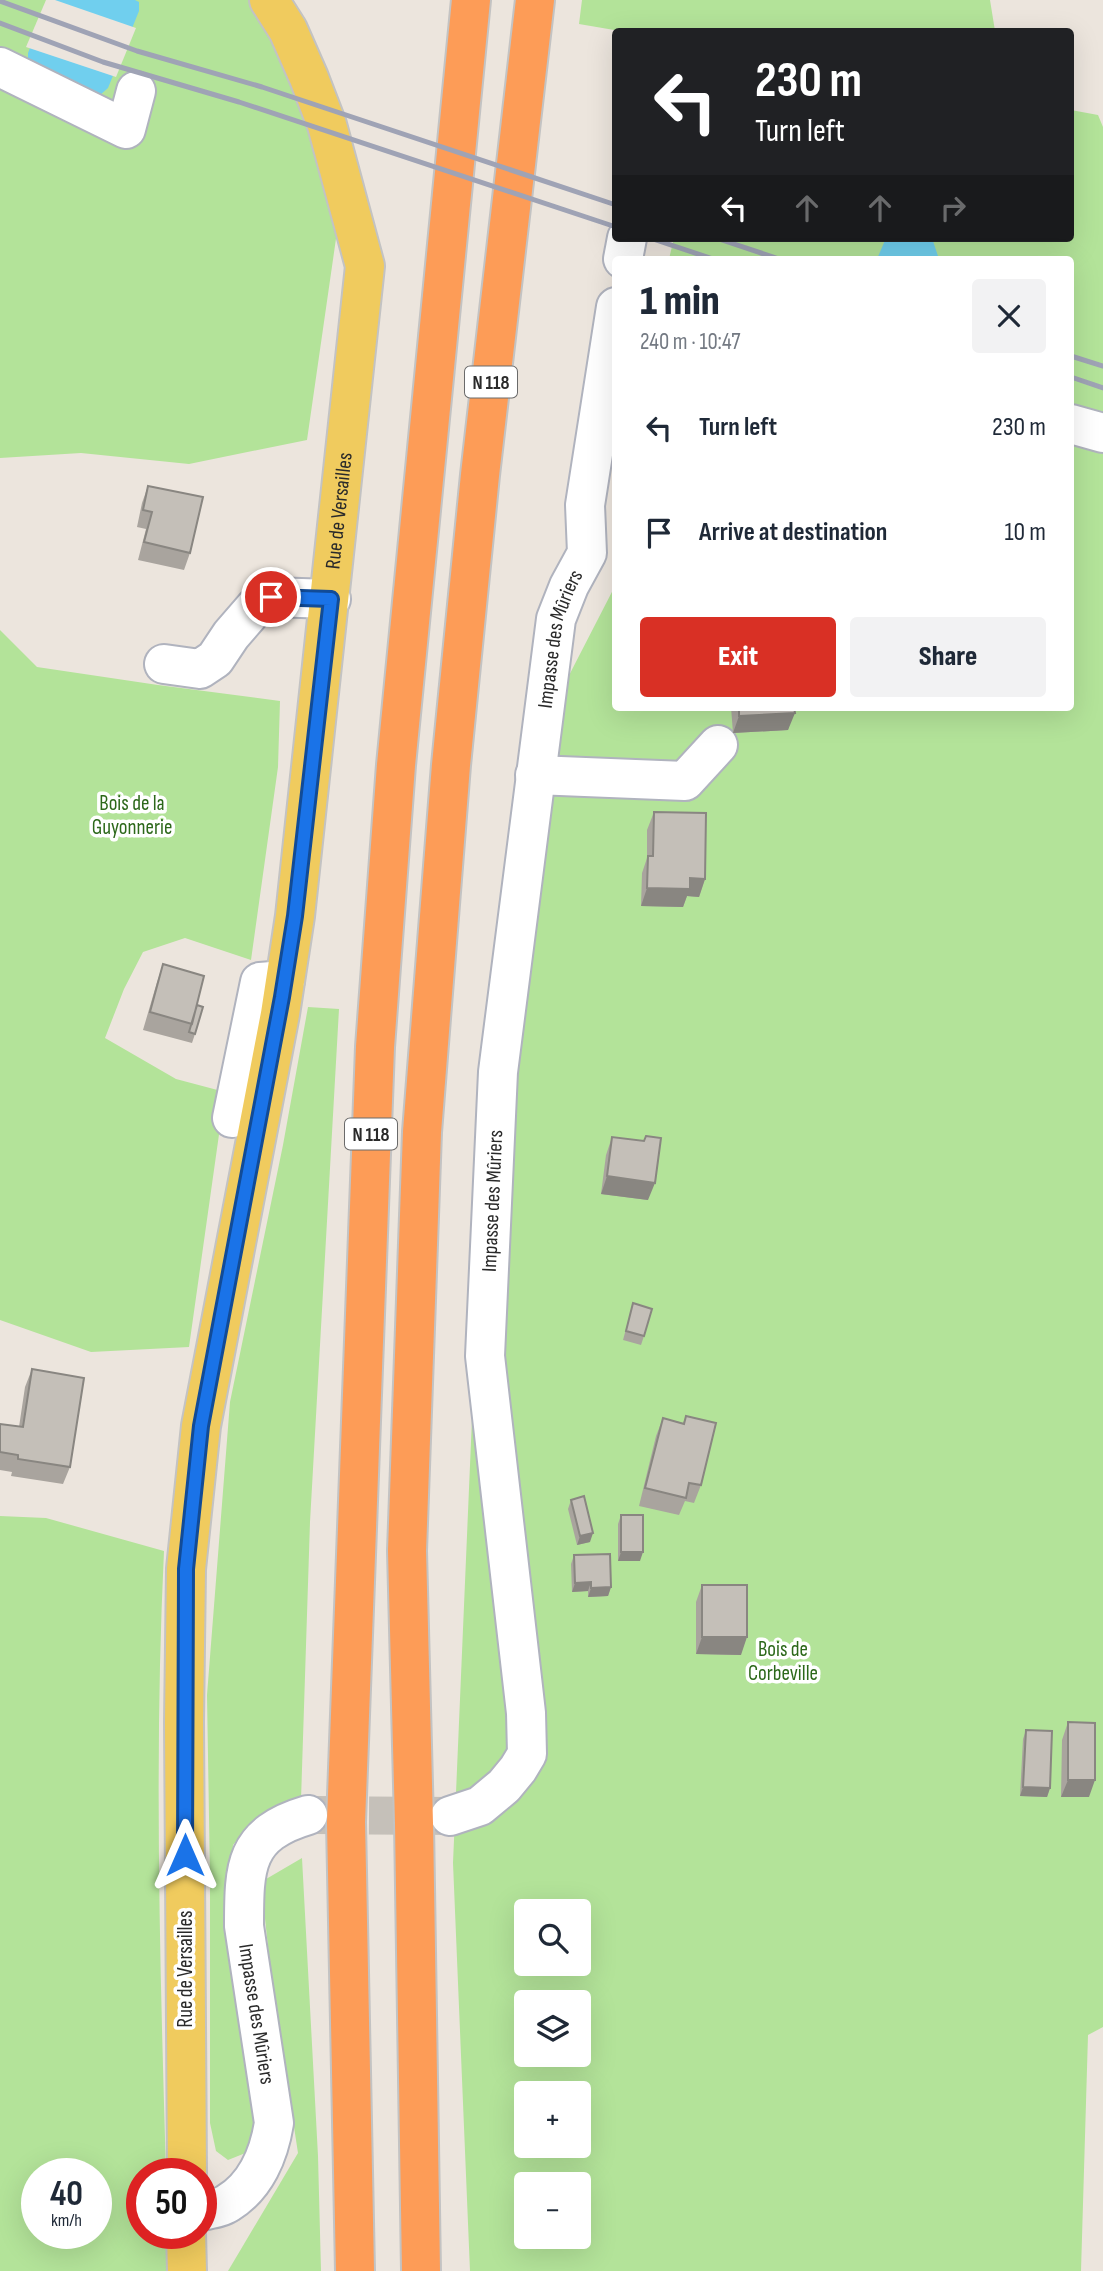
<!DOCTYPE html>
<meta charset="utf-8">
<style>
:root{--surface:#fff;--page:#f2f2f3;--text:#1f2937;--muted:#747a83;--accent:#d93025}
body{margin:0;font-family:"Sofia Sans Condensed",sans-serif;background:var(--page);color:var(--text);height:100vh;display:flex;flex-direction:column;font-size:26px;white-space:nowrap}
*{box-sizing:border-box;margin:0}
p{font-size:23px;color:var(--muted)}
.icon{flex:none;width:38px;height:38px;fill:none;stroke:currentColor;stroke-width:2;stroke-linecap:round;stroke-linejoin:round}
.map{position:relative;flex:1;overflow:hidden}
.side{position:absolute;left:612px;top:256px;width:462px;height:455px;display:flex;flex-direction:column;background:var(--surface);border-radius:7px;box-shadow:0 7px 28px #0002}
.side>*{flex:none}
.guide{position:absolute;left:612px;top:28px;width:462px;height:214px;border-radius:7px;box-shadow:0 7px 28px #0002;background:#202124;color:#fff;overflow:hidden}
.tools{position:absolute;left:514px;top:1899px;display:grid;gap:14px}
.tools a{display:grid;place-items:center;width:77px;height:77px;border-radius:7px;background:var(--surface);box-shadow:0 7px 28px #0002;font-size:35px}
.speed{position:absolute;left:21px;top:2158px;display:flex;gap:14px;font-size:35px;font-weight:700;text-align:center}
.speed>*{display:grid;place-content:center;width:91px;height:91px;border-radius:50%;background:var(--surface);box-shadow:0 7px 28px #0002;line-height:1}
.speed small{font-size:18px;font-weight:400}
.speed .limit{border:10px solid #d22;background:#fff;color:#111}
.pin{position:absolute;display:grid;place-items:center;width:60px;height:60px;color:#fff;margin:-30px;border:4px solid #fff;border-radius:50%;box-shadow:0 2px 7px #0007}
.me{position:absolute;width:77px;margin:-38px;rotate:0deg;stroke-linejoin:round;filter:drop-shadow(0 0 5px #0008)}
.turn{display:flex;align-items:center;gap:24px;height:147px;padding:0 28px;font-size:32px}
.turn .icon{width:91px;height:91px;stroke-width:2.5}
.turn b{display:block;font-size:49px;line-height:60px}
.lanes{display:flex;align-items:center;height:66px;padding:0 28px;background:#0003;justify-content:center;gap:35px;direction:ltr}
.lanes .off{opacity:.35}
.round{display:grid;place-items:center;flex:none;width:74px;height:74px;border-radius:7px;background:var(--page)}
.head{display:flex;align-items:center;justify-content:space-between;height:119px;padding:0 28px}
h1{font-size:42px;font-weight:800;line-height:52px}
.button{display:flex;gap:14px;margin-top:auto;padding:14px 28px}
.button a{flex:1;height:80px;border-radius:7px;background:var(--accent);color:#fff;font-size:28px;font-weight:800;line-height:80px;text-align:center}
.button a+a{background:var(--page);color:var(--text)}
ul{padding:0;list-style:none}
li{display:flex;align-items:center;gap:21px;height:105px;padding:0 28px}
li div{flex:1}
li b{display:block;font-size:26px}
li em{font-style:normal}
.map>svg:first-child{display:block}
.green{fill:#b3e399;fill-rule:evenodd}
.water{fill:#70cfee}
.pier{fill:#ece5dd}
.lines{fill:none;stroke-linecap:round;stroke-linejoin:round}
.minor-tunnel{stroke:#c5c0b9;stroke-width:38;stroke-dasharray:38 19;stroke-linecap:butt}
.minor-casing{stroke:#b0b3be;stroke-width:42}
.major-casing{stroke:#c3c3c3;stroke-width:42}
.highway-casing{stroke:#c3c3c3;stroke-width:42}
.minor{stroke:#fff;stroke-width:38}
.major{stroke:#f0cb5e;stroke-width:38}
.highway{stroke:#fd9c57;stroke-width:38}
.rail{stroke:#9fa3b5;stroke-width:5}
.wall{fill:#a9a49e}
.shaded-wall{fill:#898681}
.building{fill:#c4bfb8;stroke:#898681;stroke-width:2}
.route-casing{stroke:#114b97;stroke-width:18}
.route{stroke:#1a73e8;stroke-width:12}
.labels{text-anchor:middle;stroke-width:7;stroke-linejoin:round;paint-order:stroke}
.shield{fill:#fff;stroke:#6a6a6a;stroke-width:2}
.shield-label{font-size:19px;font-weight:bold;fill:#2a2a2a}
.street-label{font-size:21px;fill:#2a2a2a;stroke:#fff}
.park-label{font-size:21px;fill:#2c681a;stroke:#fff}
</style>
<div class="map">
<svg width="1103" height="2271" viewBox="0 0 1103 2271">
<rect width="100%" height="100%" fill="#ece5dd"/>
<path class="green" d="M0,0H263L342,197L307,440L189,464L81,453L0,458Z
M582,0H990L995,31H620L579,24Z
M1071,110L1098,115L1103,127V426L1071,416V259H669L674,238H1071Z
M1071,443L1103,453V2027L1088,2035L1081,2271H470L453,1863L486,1091L562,689L615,586L616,580V707H1071ZM527,1911H579V1964H527ZM527,2002H579V2054H527ZM527,2093H579V2146H527ZM527,2184H579V2236H527Z
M0,630L37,667L158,685L280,701L278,767L251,960L185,938L143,952L124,989L105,1038L176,1079L225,1092L189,1347L91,1352L0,1320Z
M308,1007L339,1009L310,1522L301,1800L253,1822L233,1845L229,1904L257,2123L248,2152L228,2160L216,2151L210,2123V1877L207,1695L230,1402L283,1145Z
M0,1516L46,1518L164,1551C154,1758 160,1967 166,2173L142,2174V2233H168L169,2271H0ZM37,2174H96V2233H37Z
M302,1858L318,2156L321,2271H228L298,2153L272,1983L261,1882Z"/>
<path class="water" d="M49,0H135L139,2V11L108,88L99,96L28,60V53Z
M886,238H932L939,259H877Z"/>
<path class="pier" d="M46,0H55L136,28L116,77L26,47Z"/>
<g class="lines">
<path class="minor-tunnel" d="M312,1815L448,1816"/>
<defs>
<g id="minor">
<path d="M0,67L126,129L136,91"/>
<path d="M623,259L627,238"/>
<path d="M1071,424L1103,433"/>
<path d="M164,664L200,669L215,659L231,635L257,605L271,597L331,599"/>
<path d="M535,775L685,781L718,745"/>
<path d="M232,1118L260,982L285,980"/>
<path id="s1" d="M450,1816L480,1806L504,1786L518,1769L527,1754L526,1713L485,1356L498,1072L556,619L569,586L587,553L585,505L616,307"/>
<path d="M201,2211C210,2209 221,2208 228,2203C256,2186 269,2154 274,2123L244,1926C244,1866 244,1834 308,1815"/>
</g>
<g id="major">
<path id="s2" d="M187,2174L184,1722L186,1569L201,1426L280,1014L295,916L365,266L327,125L309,78L288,30L269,0"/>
<path d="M186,2233L187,2271"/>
</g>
<path id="highway" d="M355,2271L346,1822L375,1047L396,765L471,0
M421,2271L414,1823L407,1551L422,1132L451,765L480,475L535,0"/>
</defs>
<use href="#minor" class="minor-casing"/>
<use href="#major" class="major-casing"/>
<use href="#highway" class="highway-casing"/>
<use href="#minor" class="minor"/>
<use href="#major" class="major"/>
<use href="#highway" class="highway"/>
<path class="rail" d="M0,1L137,51L262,87L616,205
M0,23L103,62L239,102L616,227
M650,238L713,259
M716,238L779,259
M1071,356L1103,366
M1071,377L1103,388"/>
</g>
<path class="wall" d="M148,486L190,553L184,570L138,560L146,529L137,527L142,503Z
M731,707H794L788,730L733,733Z
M654,812L705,879L699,897L687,896L683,907L641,906L642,873L647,858V830Z
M163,964L197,1005L195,1034L192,1043L143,1030L157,982Z
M646,1136L648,1200L601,1194L606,1155L612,1137L644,1141Z
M633,1303L644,1336L641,1345L623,1340Z
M32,1369L70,1467L63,1484L11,1476L12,1472L0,1470V1424L19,1427L25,1387Z
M686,1416L701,1485L694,1503L685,1501L679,1515L639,1506L656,1436L663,1418L683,1423Z
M571,1500L590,1542L577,1545L568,1509Z
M621,1515L640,1561H618V1524Z
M574,1555L611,1587L608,1596L588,1597V1591L572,1592L571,1564Z
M702,1585L741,1655L696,1654V1602Z
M1068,1722L1089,1797H1061L1062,1740Z
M1026,1730L1050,1788L1047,1797L1020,1796L1023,1739Z"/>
<path class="shaded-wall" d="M795,713L788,730L733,733L739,716Z
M690,878L705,879L699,897L687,896L683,907L641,906L647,888Z
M607,1176L655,1183L648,1200L601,1194Z
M593,1533L590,1542L577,1545L580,1536Z
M621,1552H643L640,1561H618Z
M591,1582L588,1591L572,1592L575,1583Z
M611,1587L608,1596L588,1597L591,1588Z
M702,1637H747L741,1655L696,1654Z
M1068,1780H1095L1089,1797H1061Z
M1023,1787L1050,1788L1047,1797L1020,1796Z"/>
<path class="building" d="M148,486L203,497L190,553L144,542L152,512L143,510Z
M739,707H794L795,713L739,716Z
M654,812L706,813L705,879L690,878V889L647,888L648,856H653Z
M163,964L204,976L192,1024L150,1012Z
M197,1005L203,1007L195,1034L189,1032Z
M646,1136L661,1138L655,1183L607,1176L612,1137L644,1141Z
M633,1303L652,1309L644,1336L626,1331Z
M32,1369L84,1378L70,1467L18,1459V1455L0,1452V1424L23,1427Z
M686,1416L716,1423L701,1485L689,1483L686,1498L645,1488L663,1418L684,1424Z
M584,1496L593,1533L580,1536L571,1500Z
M621,1515H643V1552H621Z
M610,1554L611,1587L591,1588V1582L575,1583L574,1555Z
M702,1585H747V1637H702Z
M1068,1722L1095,1723V1780H1068Z
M1026,1730L1052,1731L1050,1788L1023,1787Z"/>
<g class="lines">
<defs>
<path id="route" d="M185,1855L186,1569L201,1426L282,997L295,916L331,599L271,597"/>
</defs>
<use href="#route" class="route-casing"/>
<use href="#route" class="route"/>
</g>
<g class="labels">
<g class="shield">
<rect x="465" y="366.5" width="52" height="31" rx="5"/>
<rect x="345" y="1118.5" width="52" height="31" rx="5"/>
</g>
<g class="shield-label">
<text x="491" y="389">N 118</text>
<text x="371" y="1141">N 118</text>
</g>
<g class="street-label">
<text dy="7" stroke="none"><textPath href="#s2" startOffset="1675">Rue de Versailles</textPath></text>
<text dy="7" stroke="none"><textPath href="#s1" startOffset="1225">Impasse des Mûriers</textPath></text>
<text dy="7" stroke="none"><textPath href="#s1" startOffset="658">Impasse des Mûriers</textPath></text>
<text transform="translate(185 1969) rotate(-90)" y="7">Rue de Versailles</text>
<text transform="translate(257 2014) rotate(81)" y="7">Impasse des Mûriers</text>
</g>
<g class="park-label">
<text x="132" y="810">Bois de la<tspan x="132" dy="24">Guyonnerie</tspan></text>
<text x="783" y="1656">Bois de<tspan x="783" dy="24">Corbeville</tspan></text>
</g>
</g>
</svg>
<div class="tools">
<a><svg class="icon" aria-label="search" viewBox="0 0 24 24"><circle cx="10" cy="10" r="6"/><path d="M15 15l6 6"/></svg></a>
<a><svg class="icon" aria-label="layers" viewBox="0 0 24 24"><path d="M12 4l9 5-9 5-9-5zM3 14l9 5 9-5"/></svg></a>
<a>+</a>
<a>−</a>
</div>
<div class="speed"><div>40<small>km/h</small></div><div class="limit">50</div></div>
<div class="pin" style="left:271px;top:597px;background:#d93025"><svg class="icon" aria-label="arrive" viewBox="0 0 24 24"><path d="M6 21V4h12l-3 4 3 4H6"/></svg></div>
<svg class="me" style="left:185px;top:1855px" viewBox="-20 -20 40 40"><path d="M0-17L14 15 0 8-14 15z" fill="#1a73e8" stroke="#fff" stroke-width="4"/></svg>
<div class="guide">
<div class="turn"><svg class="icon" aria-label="left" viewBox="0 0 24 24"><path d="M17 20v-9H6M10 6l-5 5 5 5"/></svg><div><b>230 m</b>Turn left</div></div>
<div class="lanes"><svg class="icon" aria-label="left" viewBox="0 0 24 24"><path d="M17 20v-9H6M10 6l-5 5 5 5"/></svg><svg class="icon off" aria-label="ahead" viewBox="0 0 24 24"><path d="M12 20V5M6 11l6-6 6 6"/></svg><svg class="icon off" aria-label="ahead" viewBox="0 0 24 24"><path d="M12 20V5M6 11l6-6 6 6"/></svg><svg class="icon off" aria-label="right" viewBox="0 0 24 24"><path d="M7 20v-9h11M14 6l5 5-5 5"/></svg></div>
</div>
<section class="side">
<div class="head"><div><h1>1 min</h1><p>240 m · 10:47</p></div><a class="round"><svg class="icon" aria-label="close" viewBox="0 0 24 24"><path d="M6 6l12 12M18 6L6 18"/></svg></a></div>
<ul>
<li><svg class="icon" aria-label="left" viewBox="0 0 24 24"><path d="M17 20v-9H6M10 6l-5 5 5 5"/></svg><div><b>Turn left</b></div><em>230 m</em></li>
<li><svg class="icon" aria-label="arrive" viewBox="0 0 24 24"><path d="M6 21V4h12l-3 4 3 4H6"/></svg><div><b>Arrive at destination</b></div><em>10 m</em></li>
</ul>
<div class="button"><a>Exit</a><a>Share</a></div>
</section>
</div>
